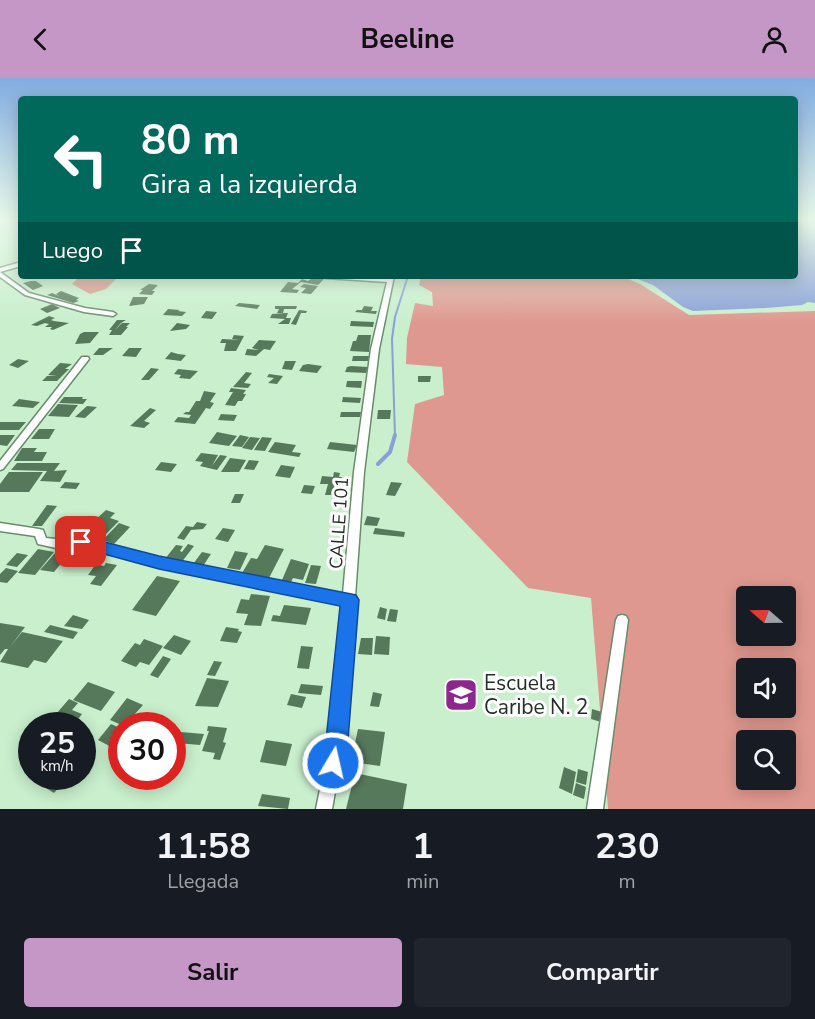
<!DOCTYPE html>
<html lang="es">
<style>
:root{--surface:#171b24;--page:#20242c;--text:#f1f3f6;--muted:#9ea1a6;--accent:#c497c7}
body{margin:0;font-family:"Nunito Sans",sans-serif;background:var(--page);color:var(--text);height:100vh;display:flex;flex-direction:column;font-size:22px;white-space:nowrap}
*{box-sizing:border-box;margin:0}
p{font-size:20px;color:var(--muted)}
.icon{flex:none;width:33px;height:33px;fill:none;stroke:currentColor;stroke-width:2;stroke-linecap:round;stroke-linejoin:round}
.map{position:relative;height:731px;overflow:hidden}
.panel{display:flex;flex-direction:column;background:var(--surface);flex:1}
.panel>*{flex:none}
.top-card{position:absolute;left:18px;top:18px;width:780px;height:183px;border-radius:6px;box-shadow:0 3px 15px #0003;background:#00695c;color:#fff;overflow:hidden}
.needle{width:39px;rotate:290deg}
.buttons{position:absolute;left:736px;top:508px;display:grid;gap:12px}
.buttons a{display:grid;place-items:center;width:60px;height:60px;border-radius:6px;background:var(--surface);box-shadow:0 3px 15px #0003;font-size:30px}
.speed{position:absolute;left:18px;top:634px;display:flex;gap:12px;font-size:30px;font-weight:700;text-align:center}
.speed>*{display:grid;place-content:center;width:78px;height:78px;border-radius:50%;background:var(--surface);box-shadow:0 3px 15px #0003;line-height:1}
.speed small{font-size:15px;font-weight:400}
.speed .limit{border:9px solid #d22;background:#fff;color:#111}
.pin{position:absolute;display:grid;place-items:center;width:51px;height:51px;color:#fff;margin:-26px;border-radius:12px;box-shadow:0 3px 9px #0006}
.me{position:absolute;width:66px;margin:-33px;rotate:9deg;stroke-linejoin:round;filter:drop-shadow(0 0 4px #0008)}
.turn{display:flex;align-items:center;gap:21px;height:126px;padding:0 24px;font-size:27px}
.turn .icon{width:78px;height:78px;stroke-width:2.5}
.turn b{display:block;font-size:42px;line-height:51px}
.then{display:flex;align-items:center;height:57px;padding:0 24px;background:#0003;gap:12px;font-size:22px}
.eta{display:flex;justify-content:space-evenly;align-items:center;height:102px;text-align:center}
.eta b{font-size:36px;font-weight:700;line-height:42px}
.primary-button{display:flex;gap:12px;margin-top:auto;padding:12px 24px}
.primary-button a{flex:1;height:69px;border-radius:6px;background:var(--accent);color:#111;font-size:24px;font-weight:700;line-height:69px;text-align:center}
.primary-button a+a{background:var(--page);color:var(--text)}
header{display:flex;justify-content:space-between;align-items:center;height:78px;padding:0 24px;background:var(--accent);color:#111;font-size:27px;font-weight:700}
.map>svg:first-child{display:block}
.forest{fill:#df988f;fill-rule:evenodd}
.water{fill:#899fd7}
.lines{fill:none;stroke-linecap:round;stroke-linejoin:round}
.stream-far1{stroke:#899fd7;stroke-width:2}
.stream{stroke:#899fd7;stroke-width:4}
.building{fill:#57795b}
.street-casing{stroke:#6a8c6e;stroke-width:3}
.street{fill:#fff;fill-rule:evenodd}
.route{fill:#1a73e8;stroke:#114b97;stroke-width:1.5}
.labels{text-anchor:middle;stroke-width:6;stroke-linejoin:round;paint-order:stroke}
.street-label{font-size:18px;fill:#213023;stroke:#fff}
.near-poi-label{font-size:21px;fill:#213023;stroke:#fff;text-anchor:start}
</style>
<header><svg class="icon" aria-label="back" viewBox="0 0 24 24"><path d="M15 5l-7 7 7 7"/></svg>Beeline<svg class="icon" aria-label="person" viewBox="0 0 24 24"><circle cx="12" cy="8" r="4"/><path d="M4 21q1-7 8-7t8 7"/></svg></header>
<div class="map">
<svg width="815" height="731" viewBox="0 0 815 731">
<rect width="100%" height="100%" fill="#c9efcd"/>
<path class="forest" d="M80,198H119L106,211L90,216L72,206Z
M421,198H621L640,206L689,237L815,233V731H608L591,520L528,510L407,384L415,326L444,317L442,289L406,286L407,260L415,225L433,228L432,214L419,207ZM747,519H786V558H747ZM747,591H786V630H747ZM747,663H786V702H747Z"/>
<path class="water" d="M795,143H815V225L808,224L802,227L766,230L693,233L683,229L653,207L630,198H795Z"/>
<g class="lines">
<path class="stream-far1" d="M395,358L392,261L395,239L408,198"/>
<path class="stream" d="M378,386L390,374L395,357"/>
</g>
<path class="building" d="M315,198L325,200L318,207L301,204L292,211L299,212L297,215L280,214L288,204L298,205L302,201L308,203Z
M31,203H36L43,208L33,212L23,205Z
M149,206L158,207L152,213H155L152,217L139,216L143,212H140Z
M304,206L318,208L311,216L301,215L306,210L300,209Z
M61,213L79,220L76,222L79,223L73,225L47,217L52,215L59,218L56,216Z
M133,219H148L144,226L129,228Z
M239,225L260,227L257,231L235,228Z
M52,226L60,230L47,235L40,231Z
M275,228H297L296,231H284L283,235H277L279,231H275Z
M364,228L373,229L371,233H377L376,236L355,234L357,232H362Z
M168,231L180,232L178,233L186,234L182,238L163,237Z
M299,232L307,233L306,235H301L296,247L291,246Z
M206,233L217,234L212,241L201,240Z
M285,235H288L286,240H291L289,246H278L285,241L270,240L272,236Z
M49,238L55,240L51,242L54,243L69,245L53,252L50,251L52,249H45L49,246L45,245L37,248L31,247Z
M117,242H126L121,245L115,252L122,245H130L126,249H128L121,257H109L112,252H109Z
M351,243L374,244L373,249L350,248Z
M177,245L190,247L186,251L170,253Z
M84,254H99L90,265L75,266L80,256Z
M234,257L244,258L236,273H224L226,265H220L222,261L240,262L232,261Z
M358,257H371L369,274L350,273L353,263H356Z
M259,262L276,263L270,272L264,271L256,278L245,277L247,271L259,272L252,270Z
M99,270H113L103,277H93Z
M129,270H142L136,279L122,278Z
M171,274L178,276L186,277L181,283L165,281Z
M353,278H369L368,283H352Z
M18,281L29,283L18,290L9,287Z
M285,283H296L292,292L282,291Z
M60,285L72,286L65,291H69L57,303H42L47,298H57L48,297Z
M308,286L322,288L317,295L299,293L303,287Z
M347,289L351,288L368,289L366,295L345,294Z
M151,290L159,291L149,302H141Z
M178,291L198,293L190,301L179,300L181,297L174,296Z
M246,294L252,295L244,305L251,306L248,310L233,309Z
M269,296L283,298L277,306L268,305L274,300L267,299Z
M418,298H431L430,304H418Z
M347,303H362L361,310L346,309Z
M231,310L246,312L243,316H246L242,323H238L235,328L225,327L233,314H229Z
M204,313L216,315L210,324L214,325L210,331L206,330L195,346L174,344L178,339L189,340L191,337L183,336L186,334H189L196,323H200Z
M64,319H83L82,321H87L83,326L59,325Z
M343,319L361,320L360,325L342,324Z
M19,321L40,324L33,330L12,328Z
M58,326L78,327L69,339L48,338Z
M87,328L97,329L85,340L75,339Z
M150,330L156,332L144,343L150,345L144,350L130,348Z
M378,332H391L390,341H377Z
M341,334H361L360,339H340Z
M221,336L237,337L234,343L218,342Z
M0,344H26L19,352H0Z
M39,351H55L49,361H31Z
M217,354L237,358L229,368L209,365Z
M0,357H15L7,368L0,367Z
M240,357L249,359L242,369L232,368Z
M250,359L260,360L252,372L242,370Z
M262,359L272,360L265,373L254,372Z
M275,364L296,367L292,374L301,375L299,379L268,374Z
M330,364L357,367L354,374L327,371Z
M22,370H37L34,374H47L42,383H14Z
M201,375L218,377L212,388L220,377L227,378L217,392L200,388L203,384L195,383Z
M230,380L246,382L239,394H221Z
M249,382L259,383L254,392L244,391Z
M161,384L177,386L171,394L155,392Z
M17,385H60L54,393L67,392L60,404L40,403L47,393L11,392Z
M281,387L295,389L290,400L275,398Z
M9,394H43L29,414H0V406Z
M334,394L340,395L339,399H342L338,417H325L328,406H320L322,398L333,399Z
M65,404L80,405L76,411L60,410Z
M391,404L402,405L395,418L386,417Z
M304,407L315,408L312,416L301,415Z
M235,416H244L240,425H231Z
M47,427L57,428L42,448H32Z
M106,432L115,435L110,440L119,443L97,465L78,458Z
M367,438L380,440L377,448L364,447Z
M197,444L207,446L203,451L191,452L184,462L177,460L186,448L193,449Z
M119,445L130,449L114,466L103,462Z
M223,450L235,452L228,464L215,461Z
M375,450L405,454L404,459L373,456Z
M188,466L194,468L181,485L164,482L176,467L183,468L180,473L182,474Z
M265,467L284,471L269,500L242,495L251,480L257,481Z
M38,471L54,474L35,497L18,495Z
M235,473L248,475L240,492L227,490Z
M202,474L211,476L203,488L193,486Z
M17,475L28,477L17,489L6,487Z
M55,475L68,477L54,494L40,492Z
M291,481L309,486L303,502L293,500L291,504L282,502Z
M106,485L117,487L101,508L90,506L96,498L88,497L96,486L104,488Z
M311,487L321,488L316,506L305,505Z
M6,490L18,493L7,505L0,504V496Z
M157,498L180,503L156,538L132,532Z
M251,516L270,518L261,548L244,547L248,536L236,535L241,521L249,522Z
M284,527L311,530L306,547L271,543L273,537L280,538Z
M380,529L387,531L385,542L377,540Z
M390,531L398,532L396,544L387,543Z
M73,537L89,542L82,551L64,548Z
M0,545L25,549L10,569L22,554L63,563L46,585L34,582L28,590L0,584L8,571H5L0,577Z
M50,547L78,554L73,561L44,554Z
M226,549L239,551L238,553L242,554L237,565L220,563Z
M174,557L191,563L181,577L163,570Z
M376,558L390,559L389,577L374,576Z
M361,560H373L372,577L358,576Z
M144,561L163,568L149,587L140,584L136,589L121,583L135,565L140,567Z
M301,568L313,569L309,591L297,590Z
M163,578L171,581L158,600L150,597Z
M214,583L222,584L215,598L207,597Z
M207,600L229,603L218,629L195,628Z
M88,604L115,614L101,633L73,622Z
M301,606L323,608L321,617L298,615Z
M373,614L382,616L379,629L370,628Z
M291,616L306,619L302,630L287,627Z
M127,620L143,627L124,648L110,642Z
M69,621L78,625L72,632L82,636L73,648H60L50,643Z
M592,631L602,634L601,644L591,641Z
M111,646L122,651L119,658L122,663L115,671L98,662Z
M208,648L227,650L223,664L226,665L220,682L213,681L215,675L202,673L209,653H207Z
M358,651L385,654L380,688L351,684Z
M181,654L204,656L200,667L177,665Z
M266,662L292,666L286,688L260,684Z
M564,689L576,694L572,716L559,710Z
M578,691L588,694L586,707L576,704Z
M355,695L407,706L403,731H346Z
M56,699H68L54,715L46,710Z
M576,705L586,709L584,721L573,717Z
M262,716L290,720L288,731L258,728Z"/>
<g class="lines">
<defs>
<path id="street" d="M21,184V188L0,194V190Z
M0,194L29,215L85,230L113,234L116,236L113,238L84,234L25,217L0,199Z
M323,198L388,200V198H394L379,271L364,394L355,519L356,522L354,525L344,662L332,731H316L330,662L342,525L159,489L81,468L61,471L38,466L35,458L0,453V445L39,451L43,452L46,460L66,462L81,460L159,481L343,516L354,394L371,271L387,204L326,200Z
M82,279H88L89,281L3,391L0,392V383Z
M622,537L626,538L628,542L603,731H587L616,542L618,538Z"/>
</defs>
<use href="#street" class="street-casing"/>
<use href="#street" class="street"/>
</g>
<linearGradient id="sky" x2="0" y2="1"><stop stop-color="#82ace1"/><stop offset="0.58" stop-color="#e7f8e8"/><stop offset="1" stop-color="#e7f8e8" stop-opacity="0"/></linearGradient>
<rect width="815" height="245" fill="url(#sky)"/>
<path class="route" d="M81,458L159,478L356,517L359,522L348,662L341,693L333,696L325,693L322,685L326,662L340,528L159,491L75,468L72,464L75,459Z"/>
<defs>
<symbol id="school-square" viewBox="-11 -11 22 22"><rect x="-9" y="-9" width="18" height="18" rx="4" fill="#8d278e" stroke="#fff"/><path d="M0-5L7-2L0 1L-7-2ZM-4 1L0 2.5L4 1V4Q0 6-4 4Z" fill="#fff"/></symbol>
</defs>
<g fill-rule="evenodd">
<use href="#school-square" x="442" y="598" width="38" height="38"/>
</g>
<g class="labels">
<g class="street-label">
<text transform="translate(339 445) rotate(-86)" y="6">CALLE 101</text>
</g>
<g class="near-poi-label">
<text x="484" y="612">Escuela<tspan x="484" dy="24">Caribe N. 2</tspan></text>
</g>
</g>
</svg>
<div class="buttons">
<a><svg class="needle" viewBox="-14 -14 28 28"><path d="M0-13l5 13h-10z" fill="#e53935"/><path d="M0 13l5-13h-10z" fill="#9ea1a6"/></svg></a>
<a><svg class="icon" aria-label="sound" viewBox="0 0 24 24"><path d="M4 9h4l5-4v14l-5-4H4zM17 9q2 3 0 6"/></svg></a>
<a><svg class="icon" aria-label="search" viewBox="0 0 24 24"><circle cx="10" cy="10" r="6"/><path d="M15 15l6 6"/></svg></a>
</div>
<div class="speed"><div>25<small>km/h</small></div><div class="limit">30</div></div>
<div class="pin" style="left:81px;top:464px;background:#d93025"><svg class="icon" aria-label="arrive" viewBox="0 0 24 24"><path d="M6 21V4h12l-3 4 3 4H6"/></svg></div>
<svg class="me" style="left:333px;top:685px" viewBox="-20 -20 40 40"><circle r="17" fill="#1a73e8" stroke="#fff" stroke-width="3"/><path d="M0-11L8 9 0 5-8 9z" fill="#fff"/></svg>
<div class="top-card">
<div class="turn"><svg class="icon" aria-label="left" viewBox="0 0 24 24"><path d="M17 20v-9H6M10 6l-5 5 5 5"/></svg><div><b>80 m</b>Gira a la izquierda</div></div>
<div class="then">Luego<svg class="icon" aria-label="arrive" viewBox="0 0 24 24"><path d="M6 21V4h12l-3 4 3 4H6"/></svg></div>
</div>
</div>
<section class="panel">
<div class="eta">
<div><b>11:58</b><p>Llegada</p></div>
<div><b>1</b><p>min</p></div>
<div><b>230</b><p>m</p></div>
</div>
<div class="primary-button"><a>Salir</a><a>Compartir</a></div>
</section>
